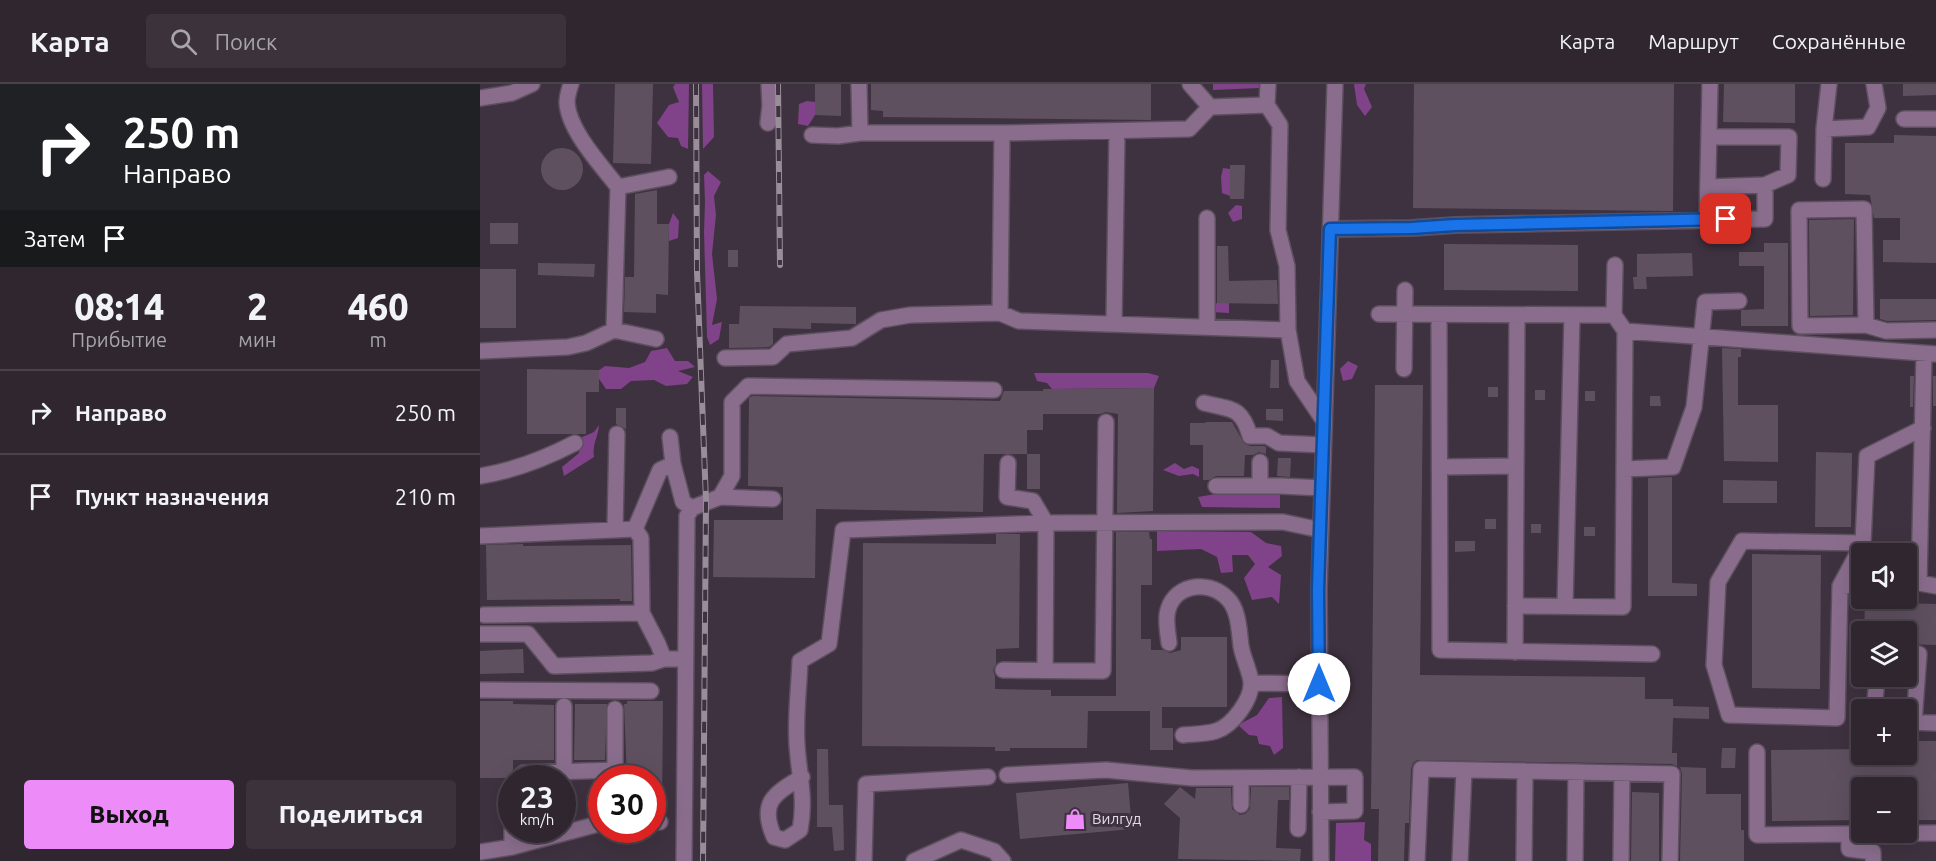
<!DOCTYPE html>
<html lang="ru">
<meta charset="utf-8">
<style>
:root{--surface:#2f2630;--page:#3b323c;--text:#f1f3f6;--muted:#a7a5ab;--line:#4a434c;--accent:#ed8cf9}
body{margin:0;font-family:Ubuntu,sans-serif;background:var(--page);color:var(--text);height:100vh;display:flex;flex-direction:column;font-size:22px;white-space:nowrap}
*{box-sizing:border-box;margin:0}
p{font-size:20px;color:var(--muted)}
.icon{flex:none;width:33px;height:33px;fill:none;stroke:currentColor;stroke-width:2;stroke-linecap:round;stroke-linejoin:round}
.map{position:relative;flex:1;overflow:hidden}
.side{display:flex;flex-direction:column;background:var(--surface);width:480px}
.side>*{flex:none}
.top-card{background:#202124;color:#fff;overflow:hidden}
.tools{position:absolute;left:1371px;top:459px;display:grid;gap:12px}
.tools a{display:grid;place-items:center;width:66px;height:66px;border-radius:6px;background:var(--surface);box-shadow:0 6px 24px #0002,0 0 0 2px var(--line);font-size:30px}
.speed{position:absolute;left:18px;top:681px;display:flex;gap:12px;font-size:30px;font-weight:700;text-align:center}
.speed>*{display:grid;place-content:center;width:78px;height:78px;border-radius:50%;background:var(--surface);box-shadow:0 6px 24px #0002,0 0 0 2px var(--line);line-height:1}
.speed small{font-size:15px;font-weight:400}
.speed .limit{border:9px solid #d22;background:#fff;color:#111}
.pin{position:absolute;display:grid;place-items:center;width:51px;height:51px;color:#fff;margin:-26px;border-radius:12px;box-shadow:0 3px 9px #0006}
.me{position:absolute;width:66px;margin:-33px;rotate:0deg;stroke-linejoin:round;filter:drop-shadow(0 0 4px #0008)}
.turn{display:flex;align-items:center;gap:21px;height:126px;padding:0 24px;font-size:27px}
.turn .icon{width:78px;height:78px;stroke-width:2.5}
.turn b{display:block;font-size:42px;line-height:51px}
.then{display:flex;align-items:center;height:57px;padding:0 24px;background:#0003;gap:12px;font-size:22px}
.eta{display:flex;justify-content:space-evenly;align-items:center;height:102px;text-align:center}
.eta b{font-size:36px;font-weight:800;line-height:42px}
.action{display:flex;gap:12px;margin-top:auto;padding:12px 24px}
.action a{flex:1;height:69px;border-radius:6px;background:var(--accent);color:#111;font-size:24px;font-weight:800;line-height:69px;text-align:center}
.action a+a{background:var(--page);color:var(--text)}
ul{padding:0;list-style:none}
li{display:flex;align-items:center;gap:18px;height:84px;padding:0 24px;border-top:2px solid var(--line)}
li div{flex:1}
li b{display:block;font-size:22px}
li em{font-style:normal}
header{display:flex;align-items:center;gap:36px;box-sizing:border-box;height:84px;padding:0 30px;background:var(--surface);border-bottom:2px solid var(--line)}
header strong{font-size:28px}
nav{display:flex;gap:33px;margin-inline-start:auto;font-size:21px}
.search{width:420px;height:54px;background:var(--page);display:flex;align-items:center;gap:15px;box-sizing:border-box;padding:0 21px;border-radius:6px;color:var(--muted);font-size:22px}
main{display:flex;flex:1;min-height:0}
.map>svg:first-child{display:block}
.forest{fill:#804288}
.building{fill:#5f5060}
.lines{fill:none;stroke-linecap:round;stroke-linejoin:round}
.minor-casing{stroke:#5d505e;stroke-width:18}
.minor{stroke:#8a6d8d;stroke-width:15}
.rail-casing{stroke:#988d99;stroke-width:6}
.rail{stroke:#3f3240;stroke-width:4;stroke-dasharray:11;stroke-linecap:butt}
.route-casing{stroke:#114b97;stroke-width:15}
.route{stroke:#1a73e8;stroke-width:10}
.labels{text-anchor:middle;stroke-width:6;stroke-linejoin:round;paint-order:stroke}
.poi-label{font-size:15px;fill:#e3dae4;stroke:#3f3240;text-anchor:start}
</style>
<header>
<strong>Карта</strong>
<div class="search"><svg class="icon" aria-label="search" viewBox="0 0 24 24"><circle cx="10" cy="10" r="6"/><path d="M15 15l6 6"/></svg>Поиск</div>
<nav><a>Карта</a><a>Маршрут</a><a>Сохранённые</a></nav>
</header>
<main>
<section class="side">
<div class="top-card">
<div class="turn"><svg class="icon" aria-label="right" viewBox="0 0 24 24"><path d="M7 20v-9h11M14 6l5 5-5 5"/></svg><div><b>250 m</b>Направо</div></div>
<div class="then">Затем<svg class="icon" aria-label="arrive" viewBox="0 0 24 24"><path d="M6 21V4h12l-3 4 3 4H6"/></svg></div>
</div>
<div class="eta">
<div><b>08:14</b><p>Прибытие</p></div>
<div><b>2</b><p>мин</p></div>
<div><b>460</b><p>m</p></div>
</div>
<ul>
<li><svg class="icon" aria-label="right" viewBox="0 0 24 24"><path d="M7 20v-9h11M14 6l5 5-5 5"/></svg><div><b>Направо</b></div><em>250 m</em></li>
<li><svg class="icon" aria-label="arrive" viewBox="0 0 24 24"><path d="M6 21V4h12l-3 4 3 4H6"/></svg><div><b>Пункт назначения</b></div><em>210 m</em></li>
</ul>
<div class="action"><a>Выход</a><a>Поделиться</a></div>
</section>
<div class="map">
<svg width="1456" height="777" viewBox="0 0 1456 777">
<rect width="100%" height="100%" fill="#3f3240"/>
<path class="forest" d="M195,0H209L208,65L201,62L198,54L188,53L177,39L189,21L199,18L193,3Z
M222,0H233V2L234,53L223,65Z
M733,0H779V4L733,6Z
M874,0H886L884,5L892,23L885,32L877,21Z
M327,17L335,18V31L328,42L318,40L319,20Z
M743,84L750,85V112L742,109L741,93Z
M228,87L241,98L234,112L236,131L232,170L237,215L232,241L242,238L239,255L230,261L227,253L224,148L225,118L224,91Z
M756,121L762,122V135L753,138L748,129Z
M193,129L199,137L198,154L189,157V140Z
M737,219H749V229L731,228L732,222Z
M187,264L195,277H208L215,283L198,287L213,293L207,300L186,302L174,296L151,297L141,305H126L115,289L125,282L149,284L165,278L171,267Z
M868,277L878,282L872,295L863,297L860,285Z
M554,289H668L679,292L674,304L572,305L567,299L557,297Z
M119,341C118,354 112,360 114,373L84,392L82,383L99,369L100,354L114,348Z
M695,379L704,385L712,382L719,385V393L713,390L699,392L683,386Z
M800,408V424L722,423L718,413L741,409Z
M677,447L771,448L786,459L801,462L802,472L788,483L801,491L799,520L792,513L772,516L764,494L775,480L768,471H752L753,488L741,489L737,473L721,465L677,467Z
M802,613L803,664L794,671L790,662L779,660L777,652L769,651L758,641L777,631L789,614Z
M885,738L884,756L891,760V777H855L856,739Z"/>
<path class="building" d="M135,0H173L171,80L133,79Z
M335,0H361V32L335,31Z
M391,0H671V36L403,33V27L391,26Z
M934,0H1194L1193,127L933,124Z
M1244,0H1315V39L1243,38Z
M1423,0H1456V11L1423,12Z
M1414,51L1456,52V179L1403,178V156H1420V134H1394L1390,111L1365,110V59H1414Z
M61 85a21 21 0 1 1 42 0a21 21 0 1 1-42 0Z
M750,81H765L764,115H750Z
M177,106V140H189L188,211L176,210V229L144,228L145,193H154L155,110Z
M1374,135L1373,231L1330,232L1329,136Z
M10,139H38V160H10Z
M1284,159H1308V242H1261V226L1284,225V182H1259V168H1284Z
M964,160L1098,161V207L964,206Z
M737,162H748L749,197L797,196L798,220L737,219Z
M248,166H258V183H248Z
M1212,169L1213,192L1166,193L1167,205H1154L1153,193H1157V170Z
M58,179L115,180L114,193L58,191Z
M0,185H36V244H0Z
M1400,215H1456V236L1407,237L1400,235Z
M260,222L376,223V240L331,239V245L293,244V260L289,263L249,264V240H259Z
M1242,264L1261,265V273H1258V321H1298V378L1244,377Z
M791,276H799V304H790Z
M47,285L119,286V308H106V350H47Z
M1430,292H1434L1433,323H1430Z
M1453,292H1456V322H1453Z
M895,301H943L940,591L1165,593V615H1193V622L1229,623V635L1193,634L1192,669H1197V682L1192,680L937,676L933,679L931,685L929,739H925L924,777H898L899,725H891Z
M1008,303H1018V313H1008Z
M674,304L673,427L637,429L638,330L626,328L620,330H563V346H547V370H504L503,428L336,425L335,494L233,493L234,436H303V403L268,402L269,314L272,312L520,317L524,307H563V305Z
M1055,306H1065V316H1055Z
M1105,307H1115V317H1105Z
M1170,312H1180L1181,322H1170Z
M136,324H146V345L136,340Z
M786,325H803V337L786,336Z
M725,338H752L764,359L770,362H784L786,363V370L779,368L773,371H765L764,392H736L729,396H723V361H710V339H726Z
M1336,368L1372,369L1371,443H1335Z
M547,370H560V405H547Z
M798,374H811L810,393L797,392Z
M1192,393V499L1217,500V512H1168V394Z
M1243,396L1297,397V419H1243Z
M1005,435H1016V445H1005Z
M1051,440H1061V449H1051Z
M1104,443H1115V452H1104Z
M636,448H669L670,455H672V501H661V555H671V566H683L690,569L701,566V553H747V623H682V644H693V666H670V627H608L607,664H530V667H515V663L382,662L383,459L516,460V450H540L539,564L516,565V580L513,586L515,592V605L571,606V612H636Z
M975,457H995V467L975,468Z
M43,460V462L151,461L152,517H140V515L7,516L6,461Z
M1272,470L1341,471L1340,605L1272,604Z
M1385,518L1456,520V561L1426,560V548H1384Z
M43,565L44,589L0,590V567Z
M0,617H33V620L74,621V676H33V686L28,694H0Z
M147,617H183L182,729L172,728V694H147L144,620H147Z
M95,620H127L125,676H94Z
M1426,657H1456V736H1426V704H1382V736L1292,737L1291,666L1382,665V670H1426Z
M1242,664H1256L1255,684H1241Z
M337,665H348L349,721H363L364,766L354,767L352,743H337Z
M1200,683L1226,684V710H1261V746H1264V777H1200L1202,690Z
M648,699L652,745L540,755L536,709Z
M700,703L715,715L716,704H751L752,725L760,731L765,730L770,725L771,703H809V716H798L796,764L821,765L820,777L698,775L700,734L684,720Z
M1152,708L1179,709V777H1151Z"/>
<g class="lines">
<defs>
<path id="minor" d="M91,0C89,6 87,13 87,19C89,47 121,81 138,103L134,246
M379,0L380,49H522L709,45L730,23L787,21L800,41L798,146L807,182L808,246L817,297L844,337
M710,0L730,23
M0,14L32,9L52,0
M787,21L788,0
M1424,35H1456
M288,39L290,22L289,0
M1344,45L1388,43L1398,24L1394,0
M332,51L358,52L380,49
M1343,95L1344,45L1349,0
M138,103L189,93
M1228,103L1285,101
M727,134V243
M1227,135L1230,0
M851,145L932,144L975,141L1285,135V101L1308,91L1309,53H1229
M520,229L522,49
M899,230L1134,231L1145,247L1143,523L1035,522
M959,231L960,566L1172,570
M1134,231L1135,181
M634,239L637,47
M1386,241L1384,125L1319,126L1320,242L1386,241L1406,247L1456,246
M1145,247L1456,270
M0,267L88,263L106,259L134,246L176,255
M245,274L293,273L307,260L372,254L401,236L430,231L520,229L539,237L808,246
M924,285L925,206
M724,319C752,326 761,322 770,352H787L799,359L843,361
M190,353L193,380L203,418L212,424
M528,379L527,413L553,417L566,439L565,586
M960,383L1036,382
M1144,385L1193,383L1214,323L1225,218L1259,217
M0,392C32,387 66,374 95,359
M736,402H801L842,404
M780,402V378
M240,413L293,415
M135,445L137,350
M155,445L180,386L193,380
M0,452L155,445L161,454L162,529L4,531
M1383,459L1262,457L1238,498L1234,581L1249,631L1357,634L1360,502L1383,459L1387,372L1443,344
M1426,499H1439L1456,502
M1439,499L1444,270
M1360,502L1382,501
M1085,522L1092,232
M162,529L178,560L184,575
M0,550H48L74,582L172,579L184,575H205
M689,559C688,550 686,540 687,531C691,501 727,494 747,514C759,525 759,547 761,562C763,574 769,585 771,597C773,615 752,642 736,647C726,650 714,650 703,651
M1035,568L1037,231
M523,586L623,587L626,338
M771,599L839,600
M0,606L171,607
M1394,626L1396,606
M1426,638L1456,639
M1434,638L1439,570
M1277,668V751L1456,749
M84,688V622
M527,691L626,686L712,694L875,693V727L840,728
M322,693C294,710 279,718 294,753L305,756L320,746C326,715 319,691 317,661C315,634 319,604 320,577L349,560L363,446L566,439L803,438L841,446
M38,694L44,689L135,686V625
M761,721V694
M172,738H180
M818,745L819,693
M32,746V763
M1369,750V765L1393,768V777
M0,768L32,763L122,739
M204,777L207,432L212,424L240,413L252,392V318L268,302L514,306
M384,777L386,700L508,693
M434,777L481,756L514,767L523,777
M841,777L839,506L855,0
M937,777L941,685L1192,690L1190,777
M980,777L984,686
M1044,777L1045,687
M1095,777L1096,688
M1141,777L1142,689"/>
</defs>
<use href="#minor" class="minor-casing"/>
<use href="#minor" class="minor"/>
<defs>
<path id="rail" d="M216,0L217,188L226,417L223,777
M298,0L300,181"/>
</defs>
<use href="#rail" class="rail-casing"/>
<use href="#rail" class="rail"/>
</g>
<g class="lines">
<defs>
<path id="route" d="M839,600L838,506L850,145L932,144L975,141L1246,135"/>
</defs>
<use href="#route" class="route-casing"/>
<use href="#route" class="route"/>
</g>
<defs>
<symbol id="shop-bare" viewBox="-9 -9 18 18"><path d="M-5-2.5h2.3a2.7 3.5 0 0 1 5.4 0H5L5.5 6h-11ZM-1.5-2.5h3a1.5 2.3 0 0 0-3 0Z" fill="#ed8cf9" stroke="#3f3240" stroke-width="2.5" paint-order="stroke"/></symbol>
</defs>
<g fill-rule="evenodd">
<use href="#shop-bare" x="580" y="720" width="30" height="30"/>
</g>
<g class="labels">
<g class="poi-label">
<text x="612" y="740">Вилгуд</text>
</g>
</g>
</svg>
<div class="tools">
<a><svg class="icon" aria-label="sound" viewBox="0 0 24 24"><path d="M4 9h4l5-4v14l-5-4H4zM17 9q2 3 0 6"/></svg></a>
<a><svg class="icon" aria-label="layers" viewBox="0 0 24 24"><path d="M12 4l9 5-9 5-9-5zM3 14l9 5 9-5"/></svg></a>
<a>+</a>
<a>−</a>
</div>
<div class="speed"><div>23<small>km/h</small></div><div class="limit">30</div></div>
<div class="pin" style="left:1246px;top:135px;background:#d93025"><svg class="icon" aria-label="arrive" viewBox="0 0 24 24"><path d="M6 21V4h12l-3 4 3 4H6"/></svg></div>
<svg class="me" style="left:839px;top:600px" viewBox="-20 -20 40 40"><circle r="19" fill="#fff"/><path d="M0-13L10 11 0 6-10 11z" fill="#1a73e8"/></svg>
</div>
</main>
